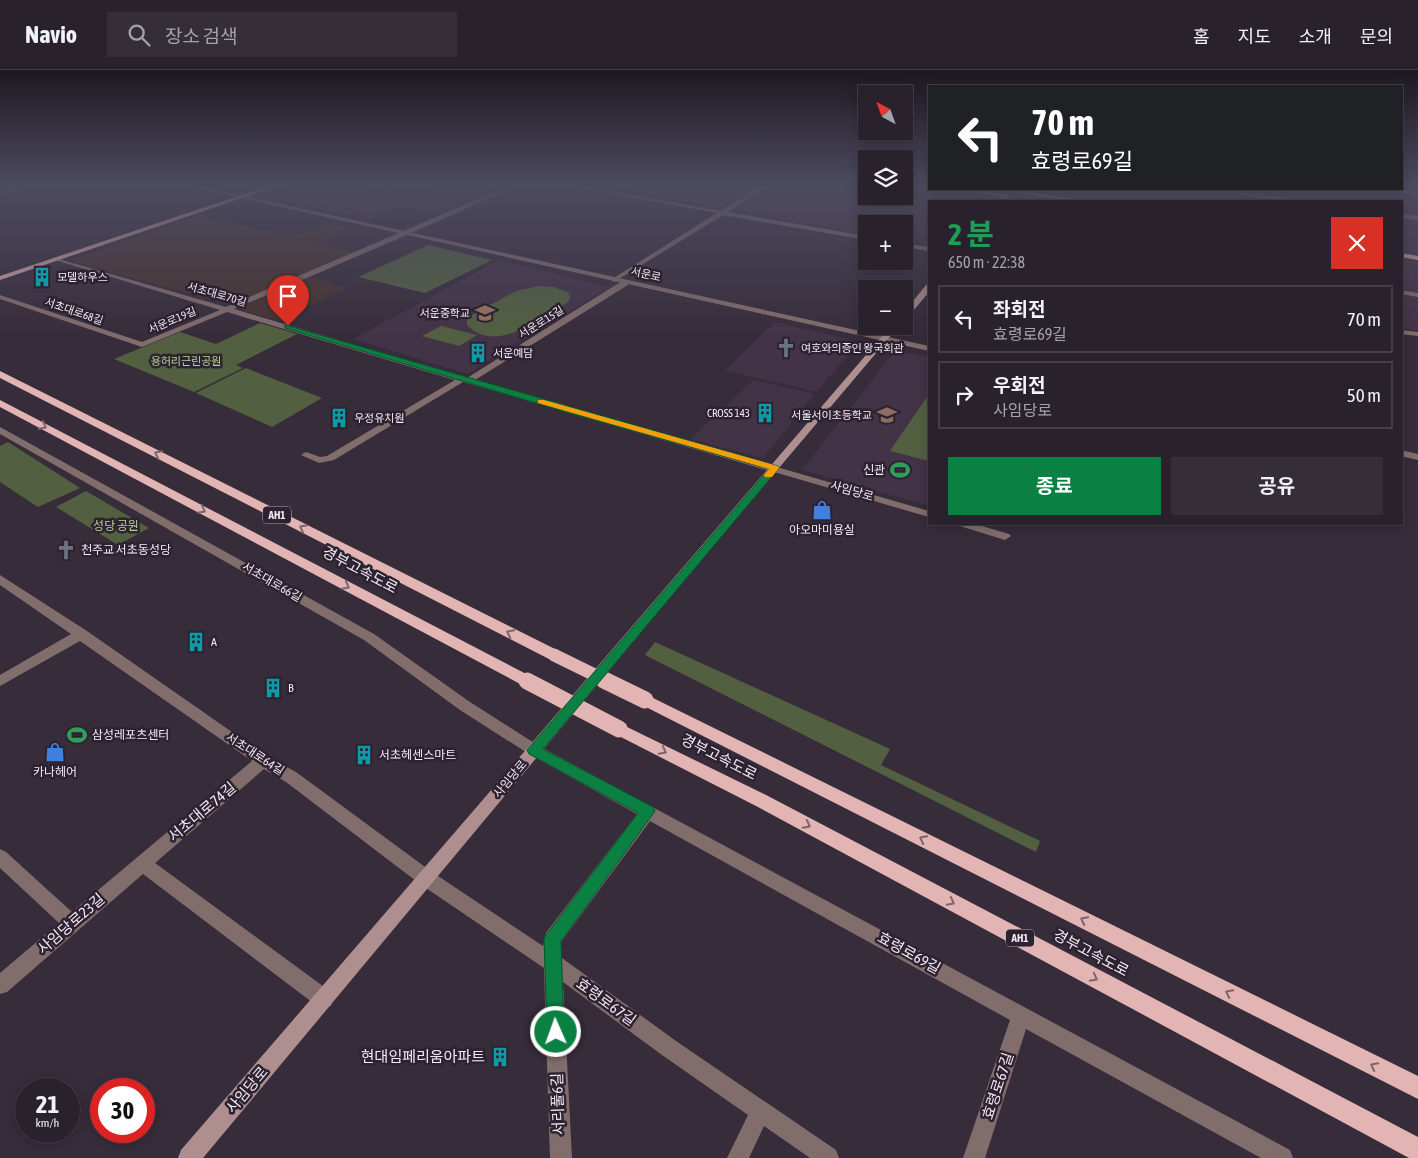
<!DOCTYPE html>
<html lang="ko">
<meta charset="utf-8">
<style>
:root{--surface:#29212c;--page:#352e38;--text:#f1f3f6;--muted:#a5a3a9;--line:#453e48;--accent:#0b8043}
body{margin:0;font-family:"Asap Condensed","Noto Sans KR",sans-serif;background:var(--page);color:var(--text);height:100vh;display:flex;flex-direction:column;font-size:19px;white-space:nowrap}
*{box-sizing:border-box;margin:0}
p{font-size:16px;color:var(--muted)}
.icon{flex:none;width:28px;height:28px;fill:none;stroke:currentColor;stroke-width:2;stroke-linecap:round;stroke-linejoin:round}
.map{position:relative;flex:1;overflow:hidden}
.panel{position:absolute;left:928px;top:130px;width:475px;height:325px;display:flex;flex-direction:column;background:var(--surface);border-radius:0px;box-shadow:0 2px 12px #0003,0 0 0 1px var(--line)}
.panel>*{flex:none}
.hud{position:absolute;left:928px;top:15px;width:475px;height:105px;border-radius:0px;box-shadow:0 2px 12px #0003,0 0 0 1px var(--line);background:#202124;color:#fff;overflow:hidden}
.needle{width:32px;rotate:319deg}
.tools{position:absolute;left:858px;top:15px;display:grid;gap:10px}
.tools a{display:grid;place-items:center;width:55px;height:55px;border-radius:0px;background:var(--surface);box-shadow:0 2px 12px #0003,0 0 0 1px var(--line);font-size:25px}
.speed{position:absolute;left:15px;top:1008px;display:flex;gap:10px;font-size:25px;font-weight:700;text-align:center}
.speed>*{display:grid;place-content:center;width:65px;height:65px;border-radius:50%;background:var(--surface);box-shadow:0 2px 12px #0003,0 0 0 1px var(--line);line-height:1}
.speed small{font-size:12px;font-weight:400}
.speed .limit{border:8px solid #d22;background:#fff;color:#111}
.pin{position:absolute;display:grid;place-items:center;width:42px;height:42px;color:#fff;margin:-51px -21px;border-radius:50% 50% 50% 0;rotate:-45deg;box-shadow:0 0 5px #0007}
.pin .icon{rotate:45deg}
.me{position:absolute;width:55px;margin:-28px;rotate:358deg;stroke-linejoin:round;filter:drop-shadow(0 0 4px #0008)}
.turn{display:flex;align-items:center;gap:18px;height:105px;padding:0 20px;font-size:22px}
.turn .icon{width:65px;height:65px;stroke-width:2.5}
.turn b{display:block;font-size:35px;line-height:42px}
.round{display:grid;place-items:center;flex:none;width:52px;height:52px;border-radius:0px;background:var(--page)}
.overview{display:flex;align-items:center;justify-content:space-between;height:85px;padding:0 20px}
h1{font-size:30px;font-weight:700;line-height:38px;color:#1e9e55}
.button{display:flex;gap:10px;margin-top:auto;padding:10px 20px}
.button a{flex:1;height:58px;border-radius:0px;background:var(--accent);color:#fff;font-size:20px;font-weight:700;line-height:58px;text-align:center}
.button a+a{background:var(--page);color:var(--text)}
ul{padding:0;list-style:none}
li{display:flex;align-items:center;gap:15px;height:68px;margin:0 10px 8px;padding:0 10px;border:2px solid var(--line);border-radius:0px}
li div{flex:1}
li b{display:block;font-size:19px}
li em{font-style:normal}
header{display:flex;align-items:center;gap:30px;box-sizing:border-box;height:70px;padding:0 25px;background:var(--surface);border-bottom:1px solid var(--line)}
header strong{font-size:24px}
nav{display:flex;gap:28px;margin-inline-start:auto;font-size:18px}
.search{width:350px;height:45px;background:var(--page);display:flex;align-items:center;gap:12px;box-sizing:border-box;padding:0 18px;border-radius:0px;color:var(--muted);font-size:19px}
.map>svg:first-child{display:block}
.built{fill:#433346}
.industrial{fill:#473330}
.green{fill:#526041}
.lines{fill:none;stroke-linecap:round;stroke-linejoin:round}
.minor{fill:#826d6d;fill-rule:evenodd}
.tertiary{fill:#826d6d;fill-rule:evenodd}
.secondary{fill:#af8e8f;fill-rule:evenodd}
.primary{fill:#d3a8a9;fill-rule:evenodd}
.trunk{fill:#e2b4b4;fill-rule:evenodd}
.trunk-bridge-far1{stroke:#e2b4b4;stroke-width:13}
.trunk-bridge{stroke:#e2b4b4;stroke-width:17}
.oneway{stroke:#7e646b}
.route{fill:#0b8043;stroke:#07532c}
.slow{fill:#f59e0b}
.labels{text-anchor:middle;stroke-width:5;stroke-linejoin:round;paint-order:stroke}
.far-street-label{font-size:11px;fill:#f1eaf3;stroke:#2d2230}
.far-poi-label{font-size:11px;fill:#f1eaf3;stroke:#2d2230;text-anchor:start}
.far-park-label{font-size:11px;fill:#b5d293;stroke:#2d2230}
.shield{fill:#2d2230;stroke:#b6aeb8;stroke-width:1}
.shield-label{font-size:11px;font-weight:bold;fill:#f1eaf3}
.poi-label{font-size:12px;fill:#f1eaf3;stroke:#2d2230;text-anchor:start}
.street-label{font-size:12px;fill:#f1eaf3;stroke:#2d2230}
.park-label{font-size:12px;fill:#b5d293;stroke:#2d2230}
.near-street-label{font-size:15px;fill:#f1eaf3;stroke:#2d2230}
.near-poi-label{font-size:15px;fill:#f1eaf3;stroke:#2d2230;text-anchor:end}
</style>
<header>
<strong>Navio</strong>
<div class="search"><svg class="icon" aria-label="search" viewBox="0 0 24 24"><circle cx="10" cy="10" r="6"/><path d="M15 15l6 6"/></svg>장소 검색</div>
<nav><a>홈</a><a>지도</a><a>소개</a><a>문의</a></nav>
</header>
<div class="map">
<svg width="1418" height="1088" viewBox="0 0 1418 1088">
<rect width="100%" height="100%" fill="#372c3a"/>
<path class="built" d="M306,114H362L379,118L318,139L270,126Z
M396,114H506L469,129Z
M586,114H866V126H904V114H929V119H1374L1418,124V261L1401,258V131H929V175L904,170V154H866V164Z
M388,119L460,133L461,135L439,144L401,137L370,149L323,140Z
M499,190L610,217L468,304L353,269Z
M775,252L852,270L856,276L816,322L725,300Z
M899,282L929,286V436L802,400L888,290L893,284Z
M753,310L811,323L813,326L763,388L691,369Z"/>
<path class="industrial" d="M199,145L292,166L327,153L351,158L314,173L353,183L234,234H226L70,190Z
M310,207L347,218L278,250L241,240L244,235Z"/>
<path class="green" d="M428,175L492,190L425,223L358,207Z
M539,216L554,217L569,223L570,228L568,232C543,248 495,285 467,255V251L470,246L516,221Z
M260,253L297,264L236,295L243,298L194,322L114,289L180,262L216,274Z
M441,256L477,265L459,276L422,266Z
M246,298L322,328L272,357L196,323Z
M929,324V391L890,381L892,378Z
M8,372L80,418L38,437L0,412V376Z
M86,421L149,458L118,475L56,437Z
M655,572L890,679L881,695L1040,771L1036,782L645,585Z"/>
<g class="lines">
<path class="minor" d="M27,114H37L0,125V121Z
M513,114H521L400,168L234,239L467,308L622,211H628V215L475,310L929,441V447L463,312L334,390L319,393L301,385L306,382L320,387L327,386L455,310L227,242L142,277L0,229V225L142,272L220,240L55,190V188L226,237Z
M557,114H571L721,141L764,114H771L728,142L866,166V170L723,145L614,212L612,211V209L717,143Z
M1382,119L1418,121V125L1385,121Z
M1236,121L1294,129L1297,131H1283L1234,124Z
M1401,144L1418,146V150L1401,148Z
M904,173L929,177V181L904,177Z
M1401,220L1418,223V227L1401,224Z
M1401,260L1418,262V266L1401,264Z
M0,357L374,564L470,632L539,676L1290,1080L1293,1088H1261L1026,959L985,1088H963L1010,950L650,751L561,872L562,888L676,971L836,1080L839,1088H810L764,1056L749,1088H727L748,1045L662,985L563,912L572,1088H550L544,898L420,814L286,712L264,699L155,793L331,922L333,929L331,936L324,938L317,936L143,804L7,922L0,924V903L59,853L0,798V779L6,782L72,842L252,691L80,571L0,616V605L71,564L0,515V505L87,561L268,687L296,702L432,802L543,876L546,863L637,744L529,684L460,640L364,570L0,364Z
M958,454H975L1009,464L1011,466L1005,470L960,456Z"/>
<path class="tertiary" d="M178,114H190L929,276V281Z
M1401,380L1418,384V390L1401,386Z"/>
<path class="secondary" d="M1009,119H1015L1004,131H998Z
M926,215H929V222L907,248H904V242Z
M891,256H899L702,489L203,1088H178L181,1080Z"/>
<path class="primary" d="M274,114H283L0,210V206Z
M921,114H929V117L922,115Z
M954,119H968L1008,125L1005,127Z
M992,119H1006L1088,131H1074Z
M1401,183L1418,186V190L1401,187Z"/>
<path class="trunk" d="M0,301L559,581L561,585L559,589L554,590L549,589L0,308Z
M0,330L532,607L534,611L532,615L527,617L522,615L0,337Z
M645,624L1418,1006V1029L640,634L637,630L640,626Z
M619,653L768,726L1418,1067V1088H1409L756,736L613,663L611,659L613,655Z"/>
<path class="trunk-bridge-far1" d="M554,585L607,611"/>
<path class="trunk-bridge" d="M604,610L645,630
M527,611L619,659"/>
</g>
<defs><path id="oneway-chevron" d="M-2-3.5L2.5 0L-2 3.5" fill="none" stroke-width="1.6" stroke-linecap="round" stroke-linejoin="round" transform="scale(1.25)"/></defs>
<g class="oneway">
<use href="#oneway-chevron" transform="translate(43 356) rotate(28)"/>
<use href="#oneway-chevron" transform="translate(158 384) rotate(-153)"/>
<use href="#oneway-chevron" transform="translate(202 440) rotate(28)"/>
<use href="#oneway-chevron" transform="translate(303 458) rotate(-153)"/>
<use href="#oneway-chevron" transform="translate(346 516) rotate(28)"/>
<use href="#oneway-chevron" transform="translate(510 563) rotate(-153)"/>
<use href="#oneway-chevron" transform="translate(663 681) rotate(27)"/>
<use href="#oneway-chevron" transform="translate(807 755) rotate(28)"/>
<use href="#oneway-chevron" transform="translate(923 769) rotate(-153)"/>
<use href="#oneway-chevron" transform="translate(951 832) rotate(28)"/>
<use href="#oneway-chevron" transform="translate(1084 850) rotate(-153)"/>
<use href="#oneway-chevron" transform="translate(1094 908) rotate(28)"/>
<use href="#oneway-chevron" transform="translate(1229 923) rotate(-153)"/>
<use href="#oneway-chevron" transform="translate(1374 996) rotate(-153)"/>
</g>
<linearGradient id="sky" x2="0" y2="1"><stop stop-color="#1e1820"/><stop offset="0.43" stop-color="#4d4b60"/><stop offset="1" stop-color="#4d4b60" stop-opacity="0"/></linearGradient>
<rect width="1418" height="267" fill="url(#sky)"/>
<path class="route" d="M285,255L778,396L779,398L543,679L653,737L655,741L561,871L564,962L562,969L556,971L549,969L547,962L544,868L638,743L529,684L527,680L769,399L576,345L285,258Z"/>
<path class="slow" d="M538,330H544L778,396L779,398L772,407H765L764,405L769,399L538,333Z"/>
<defs>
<symbol id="building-bare" viewBox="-9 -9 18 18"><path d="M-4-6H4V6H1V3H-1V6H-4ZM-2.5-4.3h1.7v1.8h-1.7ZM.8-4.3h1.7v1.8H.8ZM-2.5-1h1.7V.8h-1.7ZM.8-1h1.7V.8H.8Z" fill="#0f9aa8" stroke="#2d2230" stroke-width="2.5" paint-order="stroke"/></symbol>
<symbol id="school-bare" viewBox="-9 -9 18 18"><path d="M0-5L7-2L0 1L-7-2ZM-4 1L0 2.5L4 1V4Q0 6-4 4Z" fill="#8d6e63" stroke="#2d2230" stroke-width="2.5" paint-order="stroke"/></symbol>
<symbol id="church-bare" viewBox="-9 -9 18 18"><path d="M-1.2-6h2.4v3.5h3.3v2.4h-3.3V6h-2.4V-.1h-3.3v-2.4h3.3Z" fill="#6b7280" stroke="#2d2230" stroke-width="2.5" paint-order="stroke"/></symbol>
<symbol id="stadium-bare" viewBox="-9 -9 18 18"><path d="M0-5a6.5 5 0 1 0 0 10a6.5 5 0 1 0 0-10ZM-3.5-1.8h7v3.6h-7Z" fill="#2e9e5b" stroke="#2d2230" stroke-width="2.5" paint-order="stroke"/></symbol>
<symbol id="shop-bare" viewBox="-9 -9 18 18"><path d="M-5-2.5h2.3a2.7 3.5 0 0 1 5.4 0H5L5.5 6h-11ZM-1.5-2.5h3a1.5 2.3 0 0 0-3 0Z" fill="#3f7fe0" stroke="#2d2230" stroke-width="2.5" paint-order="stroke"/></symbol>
</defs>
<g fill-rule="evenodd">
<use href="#building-bare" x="28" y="193" width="28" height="28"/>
<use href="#school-bare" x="471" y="229" width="28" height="28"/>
<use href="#church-bare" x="772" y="264" width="28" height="28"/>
<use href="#building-bare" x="464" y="269" width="28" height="28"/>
<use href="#building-bare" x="751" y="329" width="28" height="28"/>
<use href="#school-bare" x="873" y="331" width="28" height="28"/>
<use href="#building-bare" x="325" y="334" width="28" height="28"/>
<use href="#stadium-bare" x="886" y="386" width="28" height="28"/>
<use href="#shop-bare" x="808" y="426" width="28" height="28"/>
<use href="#church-bare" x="52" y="466" width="28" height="28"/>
<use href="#building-bare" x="182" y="558" width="28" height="28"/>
<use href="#building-bare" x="259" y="604" width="28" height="28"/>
<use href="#stadium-bare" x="63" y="651" width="28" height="28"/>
<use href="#shop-bare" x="41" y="668" width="28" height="28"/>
<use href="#building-bare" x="350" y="671" width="28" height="28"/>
<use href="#building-bare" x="486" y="973" width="28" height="28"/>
</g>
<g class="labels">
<g class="far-street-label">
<text transform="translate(646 204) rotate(13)" y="4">서운로</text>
<text transform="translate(217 224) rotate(16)" y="4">서초대로70길</text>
<text transform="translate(74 241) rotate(19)" y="4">서초대로68길</text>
<text transform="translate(172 250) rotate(-23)" y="4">서운로19길</text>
<text transform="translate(541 252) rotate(-32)" y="4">서운로15길</text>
</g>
<g class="far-poi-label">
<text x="57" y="211">모델하우스</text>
<text x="470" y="247" text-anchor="end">서운중학교</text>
<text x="801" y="282">여호와의증인 왕국회관</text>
<text x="493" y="287">서운예담</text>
<text x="750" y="347" text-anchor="end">CROSS 143</text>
<text x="872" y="349" text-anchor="end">서울서이초등학교</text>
<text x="354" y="352">우정유치원</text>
</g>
<g class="far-park-label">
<text x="186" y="295">용허리근린공원</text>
</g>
<g class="shield">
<rect x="263" y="436.5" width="28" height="17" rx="4"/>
<rect x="1006" y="859.5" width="28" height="17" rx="4"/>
</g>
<g class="shield-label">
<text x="277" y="449">AH1</text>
<text x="1020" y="872">AH1</text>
</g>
<g class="poi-label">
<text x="885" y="404" text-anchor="end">신관</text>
<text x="822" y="464" text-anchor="middle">아오마미용실</text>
<text x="81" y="484">천주교 서초동성당</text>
<text x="211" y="576">A</text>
<text x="288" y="622">B</text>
<text x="92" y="669">삼성레포츠센터</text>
<text x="379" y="689">서초헤센스마트</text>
<text x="55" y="706" text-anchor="middle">카나헤어</text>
</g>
<g class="street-label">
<text transform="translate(852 421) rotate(16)" y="4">사임당로</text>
<text transform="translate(272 512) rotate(30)" y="4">서초대로66길</text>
<text transform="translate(255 684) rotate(33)" y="4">서초대로64길</text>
<text transform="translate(510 709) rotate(-50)" y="4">사임당로</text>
</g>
<g class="park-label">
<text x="116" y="460">성당 공원</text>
</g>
<g class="near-street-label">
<text transform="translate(360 500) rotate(28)" y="5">경부고속도로</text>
<text transform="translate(719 687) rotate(27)" y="5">경부고속도로</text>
<text transform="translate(202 742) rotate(-40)" y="5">서초대로74길</text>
<text transform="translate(71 854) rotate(-41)" y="5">사임당로23길</text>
<text transform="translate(909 883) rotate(29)" y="5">효령로69길</text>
<text transform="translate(1091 883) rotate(28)" y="5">경부고속도로</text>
<text transform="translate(606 932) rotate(36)" y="5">효령로67길</text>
<text transform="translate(998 1016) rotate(-72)" y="5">효령로67길</text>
<text transform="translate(247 1020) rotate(-50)" y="5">사임당로</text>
<text transform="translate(558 1034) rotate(-92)" y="5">서리풀6길</text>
</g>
<g class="near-poi-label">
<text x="485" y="992">현대임페리움아파트</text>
</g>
</g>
</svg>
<div class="tools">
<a><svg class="needle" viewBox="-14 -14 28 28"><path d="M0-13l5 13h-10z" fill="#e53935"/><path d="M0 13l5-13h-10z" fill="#a5a3a9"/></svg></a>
<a><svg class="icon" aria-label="layers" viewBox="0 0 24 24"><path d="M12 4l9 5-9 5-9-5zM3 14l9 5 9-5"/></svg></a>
<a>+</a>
<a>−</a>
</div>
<div class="speed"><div>21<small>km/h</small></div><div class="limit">30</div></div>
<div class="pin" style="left:288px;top:256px;background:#d93025"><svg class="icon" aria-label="arrive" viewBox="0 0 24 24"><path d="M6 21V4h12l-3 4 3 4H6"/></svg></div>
<svg class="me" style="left:556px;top:962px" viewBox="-20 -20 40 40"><circle r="17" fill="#0b8043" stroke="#fff" stroke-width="3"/><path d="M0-11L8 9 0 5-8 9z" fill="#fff"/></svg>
<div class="hud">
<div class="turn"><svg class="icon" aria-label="left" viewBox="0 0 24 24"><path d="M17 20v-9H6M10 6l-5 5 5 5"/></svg><div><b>70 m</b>효령로69길</div></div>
</div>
<section class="panel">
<div class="overview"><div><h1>2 분</h1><p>650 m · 22:38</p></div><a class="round" style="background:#d93025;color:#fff"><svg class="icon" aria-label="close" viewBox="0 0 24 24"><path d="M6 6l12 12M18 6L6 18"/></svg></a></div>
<ul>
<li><svg class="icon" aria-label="left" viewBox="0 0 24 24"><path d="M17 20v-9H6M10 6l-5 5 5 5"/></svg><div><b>좌회전</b><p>효령로69길</p></div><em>70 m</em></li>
<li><svg class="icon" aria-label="right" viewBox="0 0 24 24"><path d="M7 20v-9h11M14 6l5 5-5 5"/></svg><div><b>우회전</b><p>사임당로</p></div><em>50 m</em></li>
</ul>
<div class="button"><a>종료</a><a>공유</a></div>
</section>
</div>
